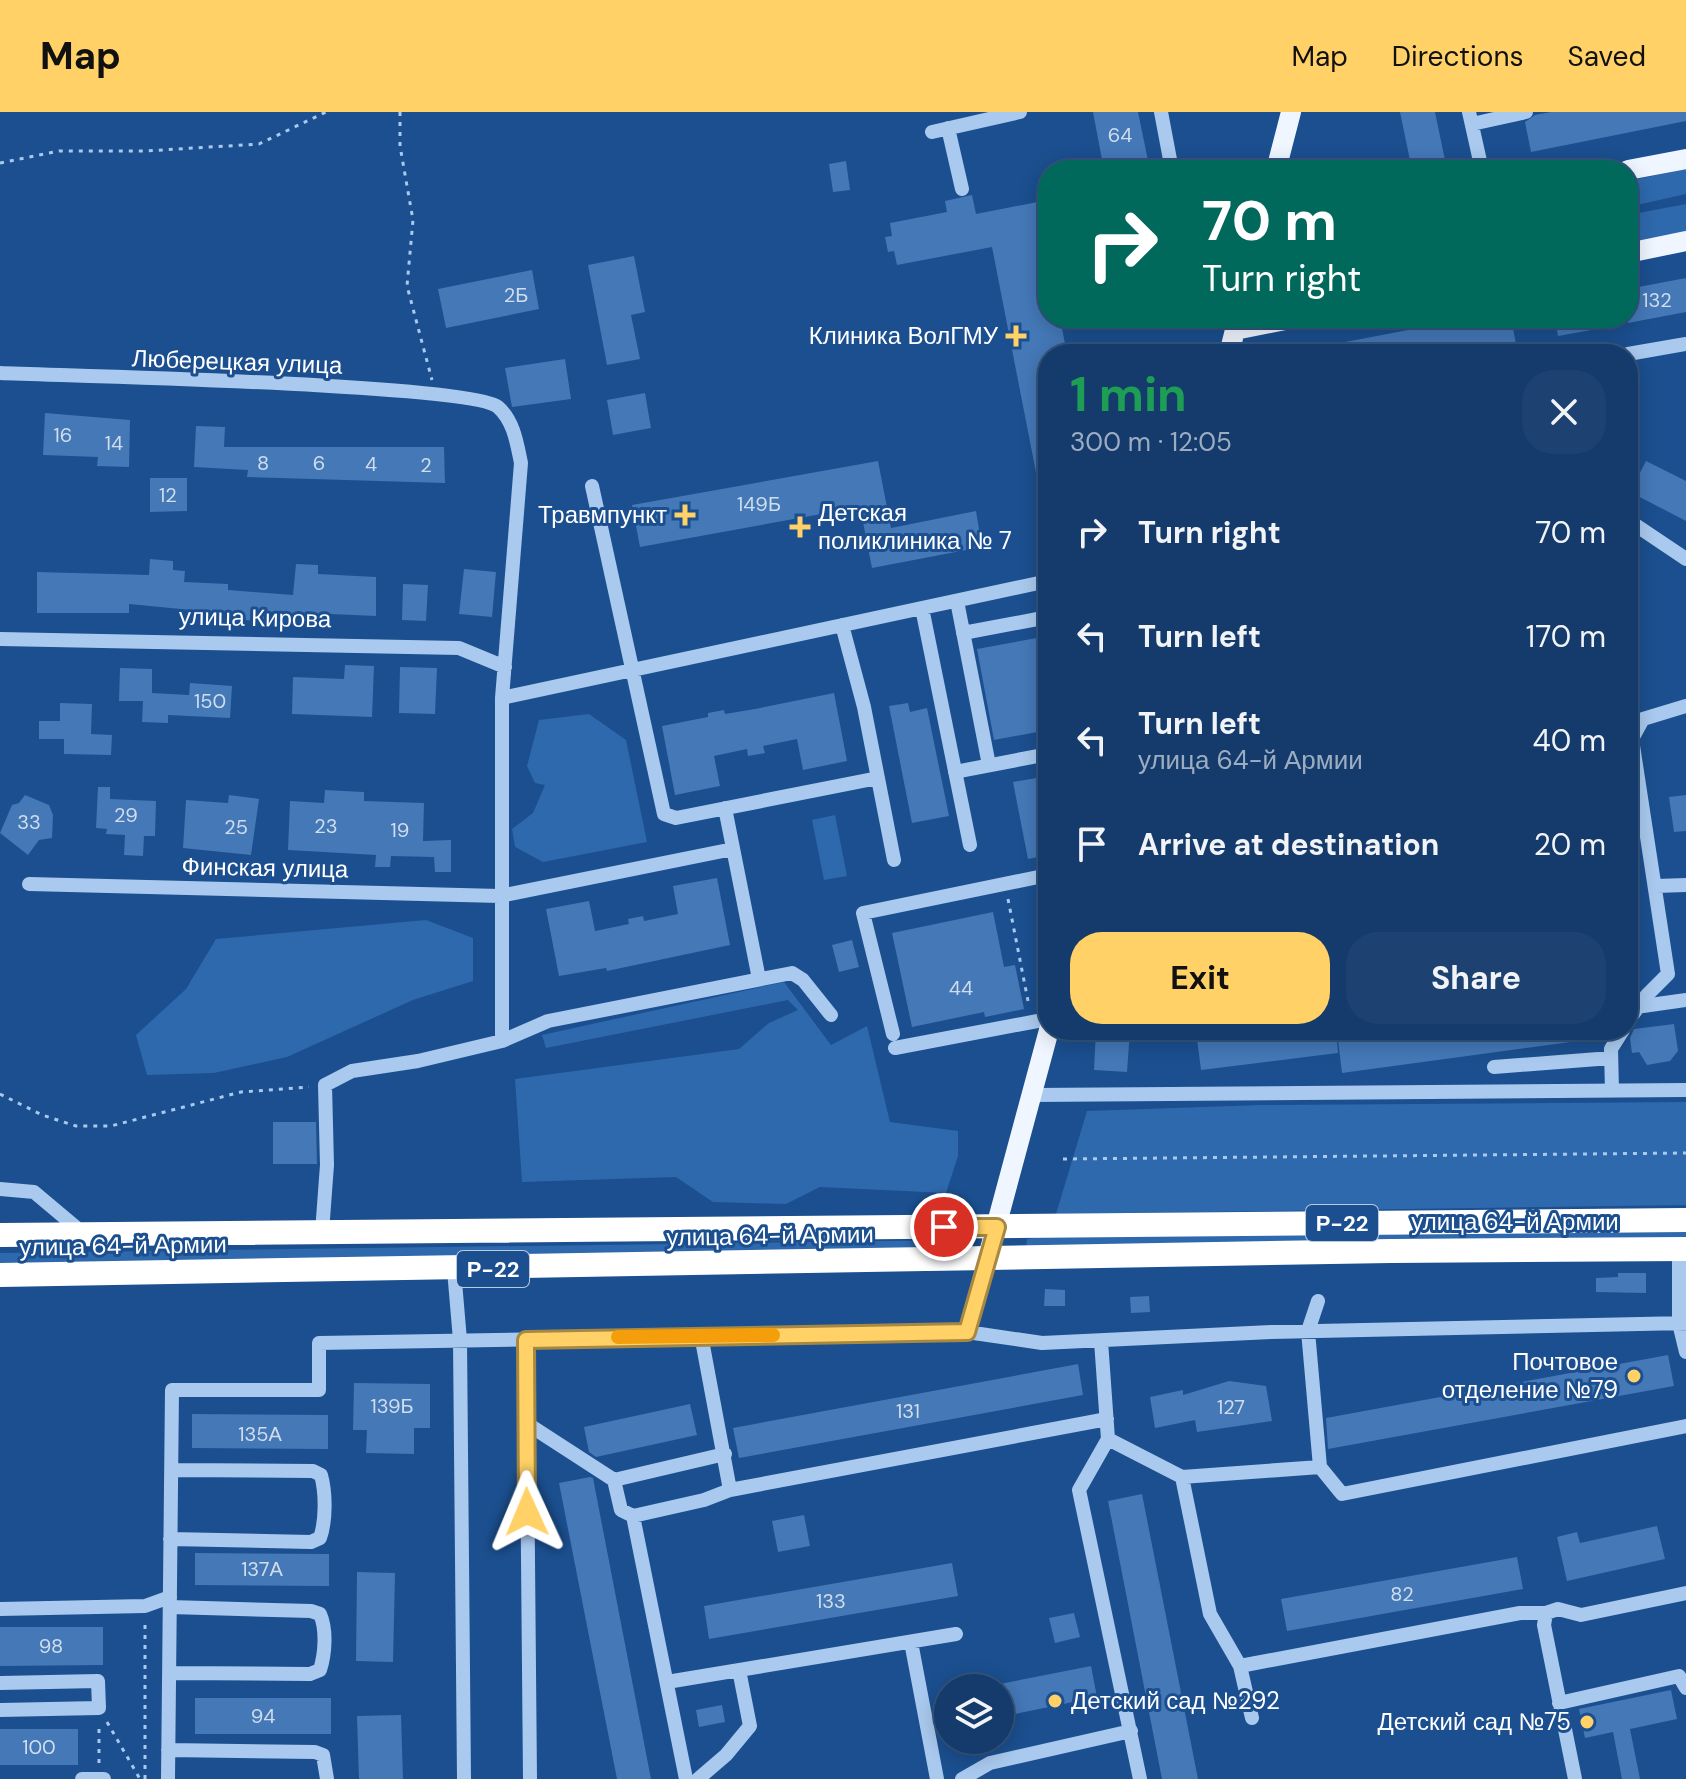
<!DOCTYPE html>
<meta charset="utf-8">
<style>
:root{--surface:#143b6b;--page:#1d4271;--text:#f1f3f6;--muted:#9dadc1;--line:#33557e;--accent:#ffd166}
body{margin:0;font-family:"DM Sans",sans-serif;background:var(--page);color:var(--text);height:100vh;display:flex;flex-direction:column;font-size:30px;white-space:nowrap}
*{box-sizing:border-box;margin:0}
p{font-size:26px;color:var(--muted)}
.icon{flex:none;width:44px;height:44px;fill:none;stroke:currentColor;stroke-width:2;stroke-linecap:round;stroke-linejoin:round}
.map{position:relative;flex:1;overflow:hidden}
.panel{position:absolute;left:1038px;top:232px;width:600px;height:696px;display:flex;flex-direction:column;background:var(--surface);border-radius:32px;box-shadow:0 4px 20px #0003,0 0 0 2px var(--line)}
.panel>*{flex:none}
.hud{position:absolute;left:1038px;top:48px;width:600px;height:168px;border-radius:32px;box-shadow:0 4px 20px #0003,0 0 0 2px var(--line);background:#00695c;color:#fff;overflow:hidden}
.tools{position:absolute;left:934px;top:1562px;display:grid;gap:16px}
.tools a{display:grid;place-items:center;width:80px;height:80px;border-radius:50%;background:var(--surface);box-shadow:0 4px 20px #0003,0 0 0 2px var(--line);font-size:40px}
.pin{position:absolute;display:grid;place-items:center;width:68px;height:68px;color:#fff;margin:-34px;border:4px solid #fff;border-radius:50%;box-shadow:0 2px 8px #0007}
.me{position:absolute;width:88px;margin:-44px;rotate:359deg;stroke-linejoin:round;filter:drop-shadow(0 0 6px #0008)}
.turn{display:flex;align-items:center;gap:28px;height:168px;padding:0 32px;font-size:36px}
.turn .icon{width:104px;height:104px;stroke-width:2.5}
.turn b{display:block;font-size:56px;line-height:68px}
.round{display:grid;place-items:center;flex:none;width:84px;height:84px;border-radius:32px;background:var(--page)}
.headline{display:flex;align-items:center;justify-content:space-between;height:136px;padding:0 32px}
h1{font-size:48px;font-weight:700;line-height:60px;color:#1e9e55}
.cta{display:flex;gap:16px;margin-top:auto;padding:16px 32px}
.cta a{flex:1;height:92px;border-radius:32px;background:var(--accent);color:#111;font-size:32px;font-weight:700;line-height:92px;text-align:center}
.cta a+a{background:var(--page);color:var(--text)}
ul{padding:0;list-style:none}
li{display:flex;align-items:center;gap:24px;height:104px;padding:0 32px}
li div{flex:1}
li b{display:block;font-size:30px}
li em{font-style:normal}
header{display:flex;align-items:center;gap:48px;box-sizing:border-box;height:112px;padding:0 40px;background:var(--accent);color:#111}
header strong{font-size:38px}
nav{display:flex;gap:44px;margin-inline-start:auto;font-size:28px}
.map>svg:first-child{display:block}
.green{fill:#2e69ad}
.building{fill:#4478b7}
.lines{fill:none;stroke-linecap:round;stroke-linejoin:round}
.path{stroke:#a9c9ee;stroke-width:3;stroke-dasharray:4 6;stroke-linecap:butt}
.minor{stroke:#a9c9ee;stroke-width:14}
.major{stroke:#f0f6ff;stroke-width:20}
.highway{stroke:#fff;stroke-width:24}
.route-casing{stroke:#a68842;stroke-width:20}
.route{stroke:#ffd166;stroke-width:14}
.slow{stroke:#f59e0b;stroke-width:14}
.poi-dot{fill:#ffd166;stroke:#1b4f8f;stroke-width:3}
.labels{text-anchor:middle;stroke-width:6;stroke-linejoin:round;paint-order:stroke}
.number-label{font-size:20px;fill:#d0dded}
.shield{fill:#1b4f8f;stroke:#bbcadd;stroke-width:2}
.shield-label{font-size:22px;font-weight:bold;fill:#fff}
.poi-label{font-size:24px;fill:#fff;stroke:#1b4f8f;text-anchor:end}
.street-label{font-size:24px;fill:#fff;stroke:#1b4f8f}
</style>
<header>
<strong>Map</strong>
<nav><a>Map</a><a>Directions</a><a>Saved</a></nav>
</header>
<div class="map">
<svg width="1686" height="1667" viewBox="0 0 1686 1667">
<rect width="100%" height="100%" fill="#1b4f8f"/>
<path class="green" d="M1686,57V82L1628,95V69Z
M1686,92V121L1628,133V103Z
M589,602L626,628L647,730L543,750L515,735L512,717L533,701L545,673L535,671L527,654L539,608Z
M835,703L847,764L824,768L812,708Z
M426,808L473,826V869L413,888L287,945L214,961L147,963L136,923L186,877L216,827Z
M784,870L831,933L867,914L890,1010L958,1019V1044L946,1081L820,1075L786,1092L713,1090L676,1065L522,1070L515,967L739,937L769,911L798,898L788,888L546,936L542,923Z
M1686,990V1093L1056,1102L1087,999L1261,993Z
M1686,1117V1127L1026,1135L1027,1127L1038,1125Z
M963,1128L971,1134L964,1140L0,1153V1141Z"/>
<path class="building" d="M1093,0H1138L1150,58H1104Z
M1400,0H1435L1446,53L1412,58Z
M1551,0H1686V9L1531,40L1525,10L1535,3Z
M846,49L850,78L833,80L829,52Z
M972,83L976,102L1048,88V123L1044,124L1048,206H1060L1067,242H1048V385L1041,386L992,135L897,153L894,139L888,140L885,125L892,124L890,111L947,100L945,89Z
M634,144L645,200L631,203L640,247L607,253L588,153Z
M532,158L539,197L446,216L438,177Z
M1686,166V200L1628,211V177Z
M1471,206H1511L1516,232L1463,242H1320L1319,235Z
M1555,206H1618L1619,213L1558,224Z
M565,247L571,287L512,295L505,256Z
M645,281L651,316L613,323L607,288Z
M45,301L130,308L129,355L97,354L98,345L43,343Z
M196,314L225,315L224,335H444L445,371L247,365L248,358L194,355Z
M878,349L891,416L976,399L982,435L872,456L860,395L640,435L632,393Z
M1646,349L1686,369V409L1630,380Z
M150,366H187V399L150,400Z
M150,447L173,449V458L185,459L184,470L228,472V478L293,483L296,452L318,453V462L376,465V504L331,502V506L279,502L278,510L191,505V498L129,492V501H37V460L149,463Z
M464,457L496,460L492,505L459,502Z
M403,472L428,473L426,509L402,508Z
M1048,524V618L994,628L977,537Z
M345,553L374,554L372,605L292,602L293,565L344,567Z
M400,555L437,556L435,602L399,601Z
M120,556L152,557V581L189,583L190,571L232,574L230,606L168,603V611L142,610L143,589H119Z
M834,581L847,649L803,658L797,627L763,634L765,641L748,644L747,637L714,644L720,674L675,683L662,614L708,605V601L724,598L725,602L755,597Z
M60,591L92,592L91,622L112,623L111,643L64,642V627H39V609H60Z
M908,591L910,600L927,596L949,704L912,711L889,594Z
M1048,664V743L1028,747L1013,670Z
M98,675H110V687L156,689L155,724H144L143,744L124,743L125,723L106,722L107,717L96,716Z
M325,678L364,680V689L424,691L423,729L451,728V760H435L434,745L391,744L390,755H375L376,743L288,738L290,689L324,691Z
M25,683L49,693L53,703L52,726L39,728L28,743L0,721L12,693L19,691Z
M229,683L259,687L251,743L183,736L186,688L228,691Z
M1686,683V719L1674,720L1669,685Z
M717,766L730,833L607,859L606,856L559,864L546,797L589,789L595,819L629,812L628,807L643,804L644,809L678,802L673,774Z
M993,800L1004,855L1015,853L1024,897L985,905L984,900L912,915L892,821Z
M852,828L859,855L839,860L832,833Z
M1674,912L1678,939L1670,949L1647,953L1639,940L1632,941L1630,926L1634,917Z
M1096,918H1130L1127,960L1094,958Z
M1265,918H1336L1338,941L1201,958L1197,927Z
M1409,918H1593V927L1342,961L1338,928Z
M273,1010H316L317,1052H273Z
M1618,1161H1646V1181L1596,1180V1166L1618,1165Z
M1045,1177L1065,1178V1194H1044Z
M1149,1184L1150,1200L1131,1201L1130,1185Z
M1668,1243L1674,1274L1328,1337L1326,1306Z
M1078,1252L1083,1283L739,1346L733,1316Z
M1229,1269L1266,1274L1272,1309L1197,1320L1195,1308L1155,1316L1150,1285L1183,1278V1283Z
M354,1271L430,1272V1316H414V1342L366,1341L367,1318H353Z
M690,1292L697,1323L596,1345L589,1340L584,1315Z
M192,1302L328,1303V1337L192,1336Z
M590,1365L593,1366L651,1667H617L559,1371Z
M1142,1382L1198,1667H1162L1108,1389Z
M804,1403L810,1434L778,1440L772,1409Z
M1657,1414L1665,1447L1567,1469L1557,1425L1577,1420L1580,1431Z
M195,1441L329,1442V1474L195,1473Z
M1517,1445L1523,1477L1287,1519L1281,1487Z
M952,1451L958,1484L709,1527L704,1494Z
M357,1460L395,1461L393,1550L356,1549Z
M1074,1501L1080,1525L1055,1531L1049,1506Z
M0,1515H103V1553L0,1554Z
M1091,1554L1097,1585L1000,1605V1572Z
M1671,1578L1677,1607L1630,1617L1640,1667H1622L1613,1620L1585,1626L1579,1597Z
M195,1586H331V1622H195Z
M722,1593L725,1610L699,1615L696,1598Z
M401,1603L403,1667H359L357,1604Z
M0,1617H78V1653H0Z"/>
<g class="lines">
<path class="path" d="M400,0V34L413,108L407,174L432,268
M0,51L59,39H146L259,32L326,0
M1008,787L1029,894
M0,982L42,1003L76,1014H111L241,980L309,975
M1063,1047L1686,1041
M107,1610L140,1667
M99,1651V1611
M145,1667V1511"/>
<path class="minor" d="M1161,0L1172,58
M1469,0L1482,58
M1472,12L1526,0
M948,16L962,77
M932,20L1020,0
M1628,242L1686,232
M0,261C65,264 472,272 498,295C514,309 517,332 521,351L502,586V929
M592,374L664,702L676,706L878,666
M1628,408L1686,447
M957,489L989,653
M922,496L970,733
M842,513L864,595L894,748
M963,521L1048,505
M0,527L459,536L505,555
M502,586L1048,469
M955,660L1048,642
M725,696L759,867
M29,772L500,784L733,737
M1656,774L1686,773
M1628,887L1636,895L1686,888
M1628,909L1647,883L1668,862L1632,627L1643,607L1686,594
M893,922L863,801L1048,763
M895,936L1048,907
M1494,955L1611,946
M1612,979L1611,937L1623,918
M1032,983L1686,978
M0,1077L34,1080L84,1122
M322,1120L327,1053L325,973L352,959L418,949L502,929L548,909L792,861L803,868L831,903
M1679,1137V1211L1686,1240
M987,1148L967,1220L1042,1231L1271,1220L1686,1211
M454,1158L460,1228L464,1667
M526,1228L530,1667
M1101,1229L1108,1327L1182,1365L1320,1355L1308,1219L1318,1189
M526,1311L614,1368
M1108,1327L1079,1378L1140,1667
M1320,1355L1342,1382L1686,1314
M1182,1365L1210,1502L1240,1554L1252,1606
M730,1378L1107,1307
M633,1404L621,1398L614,1368L725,1342
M170,1427L311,1430L320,1426C326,1409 326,1381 321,1363L313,1359L172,1358
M0,1497L145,1494L170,1485
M911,1530L937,1667
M1240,1554L1520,1501H1546
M169,1561L310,1562L320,1558C325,1542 327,1518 320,1502L311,1499L170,1495
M667,1570L956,1522
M0,1571L98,1569L99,1596L0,1598
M1559,1591L1679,1564L1686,1576
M168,1638L315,1640L323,1643L327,1667
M82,1667H104
M168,1667L172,1278H319V1231L967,1220
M686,1667L633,1404L704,1388L730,1378L701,1223
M698,1667L726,1643L750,1614L739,1558
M962,1667L990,1651L1131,1619
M1575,1667L1544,1513L1546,1501L1558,1497L1581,1503L1686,1481"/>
<path class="major" d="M1276,58L1291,0
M1628,58L1686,47
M1628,141L1686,129
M1235,218L1295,206
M1229,242L1238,206
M987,1148L1049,918"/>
<path class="highway" d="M0,1123L1686,1108
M0,1163L1391,1139L1686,1137"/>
</g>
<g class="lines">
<defs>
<path id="route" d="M527,1400L526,1228L967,1220L997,1115H944"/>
</defs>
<use href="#route" class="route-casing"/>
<use href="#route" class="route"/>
<path class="slow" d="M618,1225L773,1223"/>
</g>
<g class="poi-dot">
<path d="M1012 212h8v8h8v8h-8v8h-8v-8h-8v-8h8z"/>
<path d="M681 391h8v8h8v8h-8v8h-8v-8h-8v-8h8z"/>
<path d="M796 403h8v8h8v8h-8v8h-8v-8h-8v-8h8z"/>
<circle cx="1634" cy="1264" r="8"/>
<circle cx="1055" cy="1589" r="8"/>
<circle cx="1587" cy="1610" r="8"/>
</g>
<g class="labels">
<g class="number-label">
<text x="1120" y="30">64</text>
<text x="516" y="190">2Б</text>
<text x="1657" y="195">132</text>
<text x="63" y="330">16</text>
<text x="114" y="338">14</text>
<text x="263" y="358">8</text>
<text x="319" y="358">6</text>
<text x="371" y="359">4</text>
<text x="426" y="360">2</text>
<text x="168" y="390">12</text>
<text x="759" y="399">149Б</text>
<text x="210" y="596">150</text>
<text x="126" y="710">29</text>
<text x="29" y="717">33</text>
<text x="326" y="721">23</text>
<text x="236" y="722">25</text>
<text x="400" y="725">19</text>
<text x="961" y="883">44</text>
<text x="392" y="1301">139Б</text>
<text x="1231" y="1302">127</text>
<text x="908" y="1306">131</text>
<text x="260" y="1329">135А</text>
<text x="262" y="1464">137А</text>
<text x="1402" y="1489">82</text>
<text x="831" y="1496">133</text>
<text x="51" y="1541">98</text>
<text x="263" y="1611">94</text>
<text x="39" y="1642">100</text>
</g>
<g class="shield">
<rect x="1306" y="1093" width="72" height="36" rx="6"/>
<rect x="457" y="1139" width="72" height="36" rx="6"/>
</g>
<g class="shield-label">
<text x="1342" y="1119">Р-22</text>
<text x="493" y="1165">Р-22</text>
</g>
<g class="poi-label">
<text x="998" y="232">Клиника ВолГМУ</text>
<text x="818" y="409" text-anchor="start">Детская<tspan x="818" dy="28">поликлиника № 7</tspan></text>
<text x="667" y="411">Травмпункт</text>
<text x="1618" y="1258">Почтовое<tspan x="1618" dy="28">отделение №79</tspan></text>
<text x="1071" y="1597" text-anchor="start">Детский сад №292</text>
<text x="1571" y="1618">Детский сад №75</text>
</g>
<g class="street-label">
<text transform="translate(237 250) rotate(2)" y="8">Люберецкая улица</text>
<text transform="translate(255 506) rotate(1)" y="8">улица Кирова</text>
<text transform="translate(265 756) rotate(1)" y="8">Финская улица</text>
<text x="1515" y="1118">улица 64-й Армии</text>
<text transform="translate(770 1124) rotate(-1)" y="8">улица 64-й Армии</text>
<text transform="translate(123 1134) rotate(-1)" y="8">улица 64-й Армии</text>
</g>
</g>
</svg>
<div class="tools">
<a><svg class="icon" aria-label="layers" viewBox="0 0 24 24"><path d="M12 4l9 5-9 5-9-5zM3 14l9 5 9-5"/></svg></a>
</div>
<div class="pin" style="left:944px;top:1115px;background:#d93025"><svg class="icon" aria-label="arrive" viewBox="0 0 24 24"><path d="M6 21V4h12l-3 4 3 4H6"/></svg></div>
<svg class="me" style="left:527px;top:1400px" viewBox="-20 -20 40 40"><path d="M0-17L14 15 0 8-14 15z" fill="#ffd166" stroke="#fff" stroke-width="4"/></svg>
<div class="hud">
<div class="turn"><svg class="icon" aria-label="right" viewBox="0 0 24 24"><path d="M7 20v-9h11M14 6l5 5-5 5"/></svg><div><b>70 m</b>Turn right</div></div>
</div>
<section class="panel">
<div class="headline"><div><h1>1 min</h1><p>300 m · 12:05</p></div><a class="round"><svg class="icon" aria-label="close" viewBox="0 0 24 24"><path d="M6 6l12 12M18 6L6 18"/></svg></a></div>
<ul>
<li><svg class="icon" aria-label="right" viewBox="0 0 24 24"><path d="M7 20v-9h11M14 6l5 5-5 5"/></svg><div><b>Turn right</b></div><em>70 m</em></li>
<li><svg class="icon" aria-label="left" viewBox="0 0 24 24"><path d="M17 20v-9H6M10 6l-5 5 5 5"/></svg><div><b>Turn left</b></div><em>170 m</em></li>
<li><svg class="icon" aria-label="left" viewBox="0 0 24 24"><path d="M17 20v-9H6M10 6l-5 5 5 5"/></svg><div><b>Turn left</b><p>улица 64-й Армии</p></div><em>40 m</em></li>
<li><svg class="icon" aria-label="arrive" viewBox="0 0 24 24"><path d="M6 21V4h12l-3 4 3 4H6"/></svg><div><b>Arrive at destination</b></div><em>20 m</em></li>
</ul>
<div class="cta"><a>Exit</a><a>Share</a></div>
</section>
</div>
